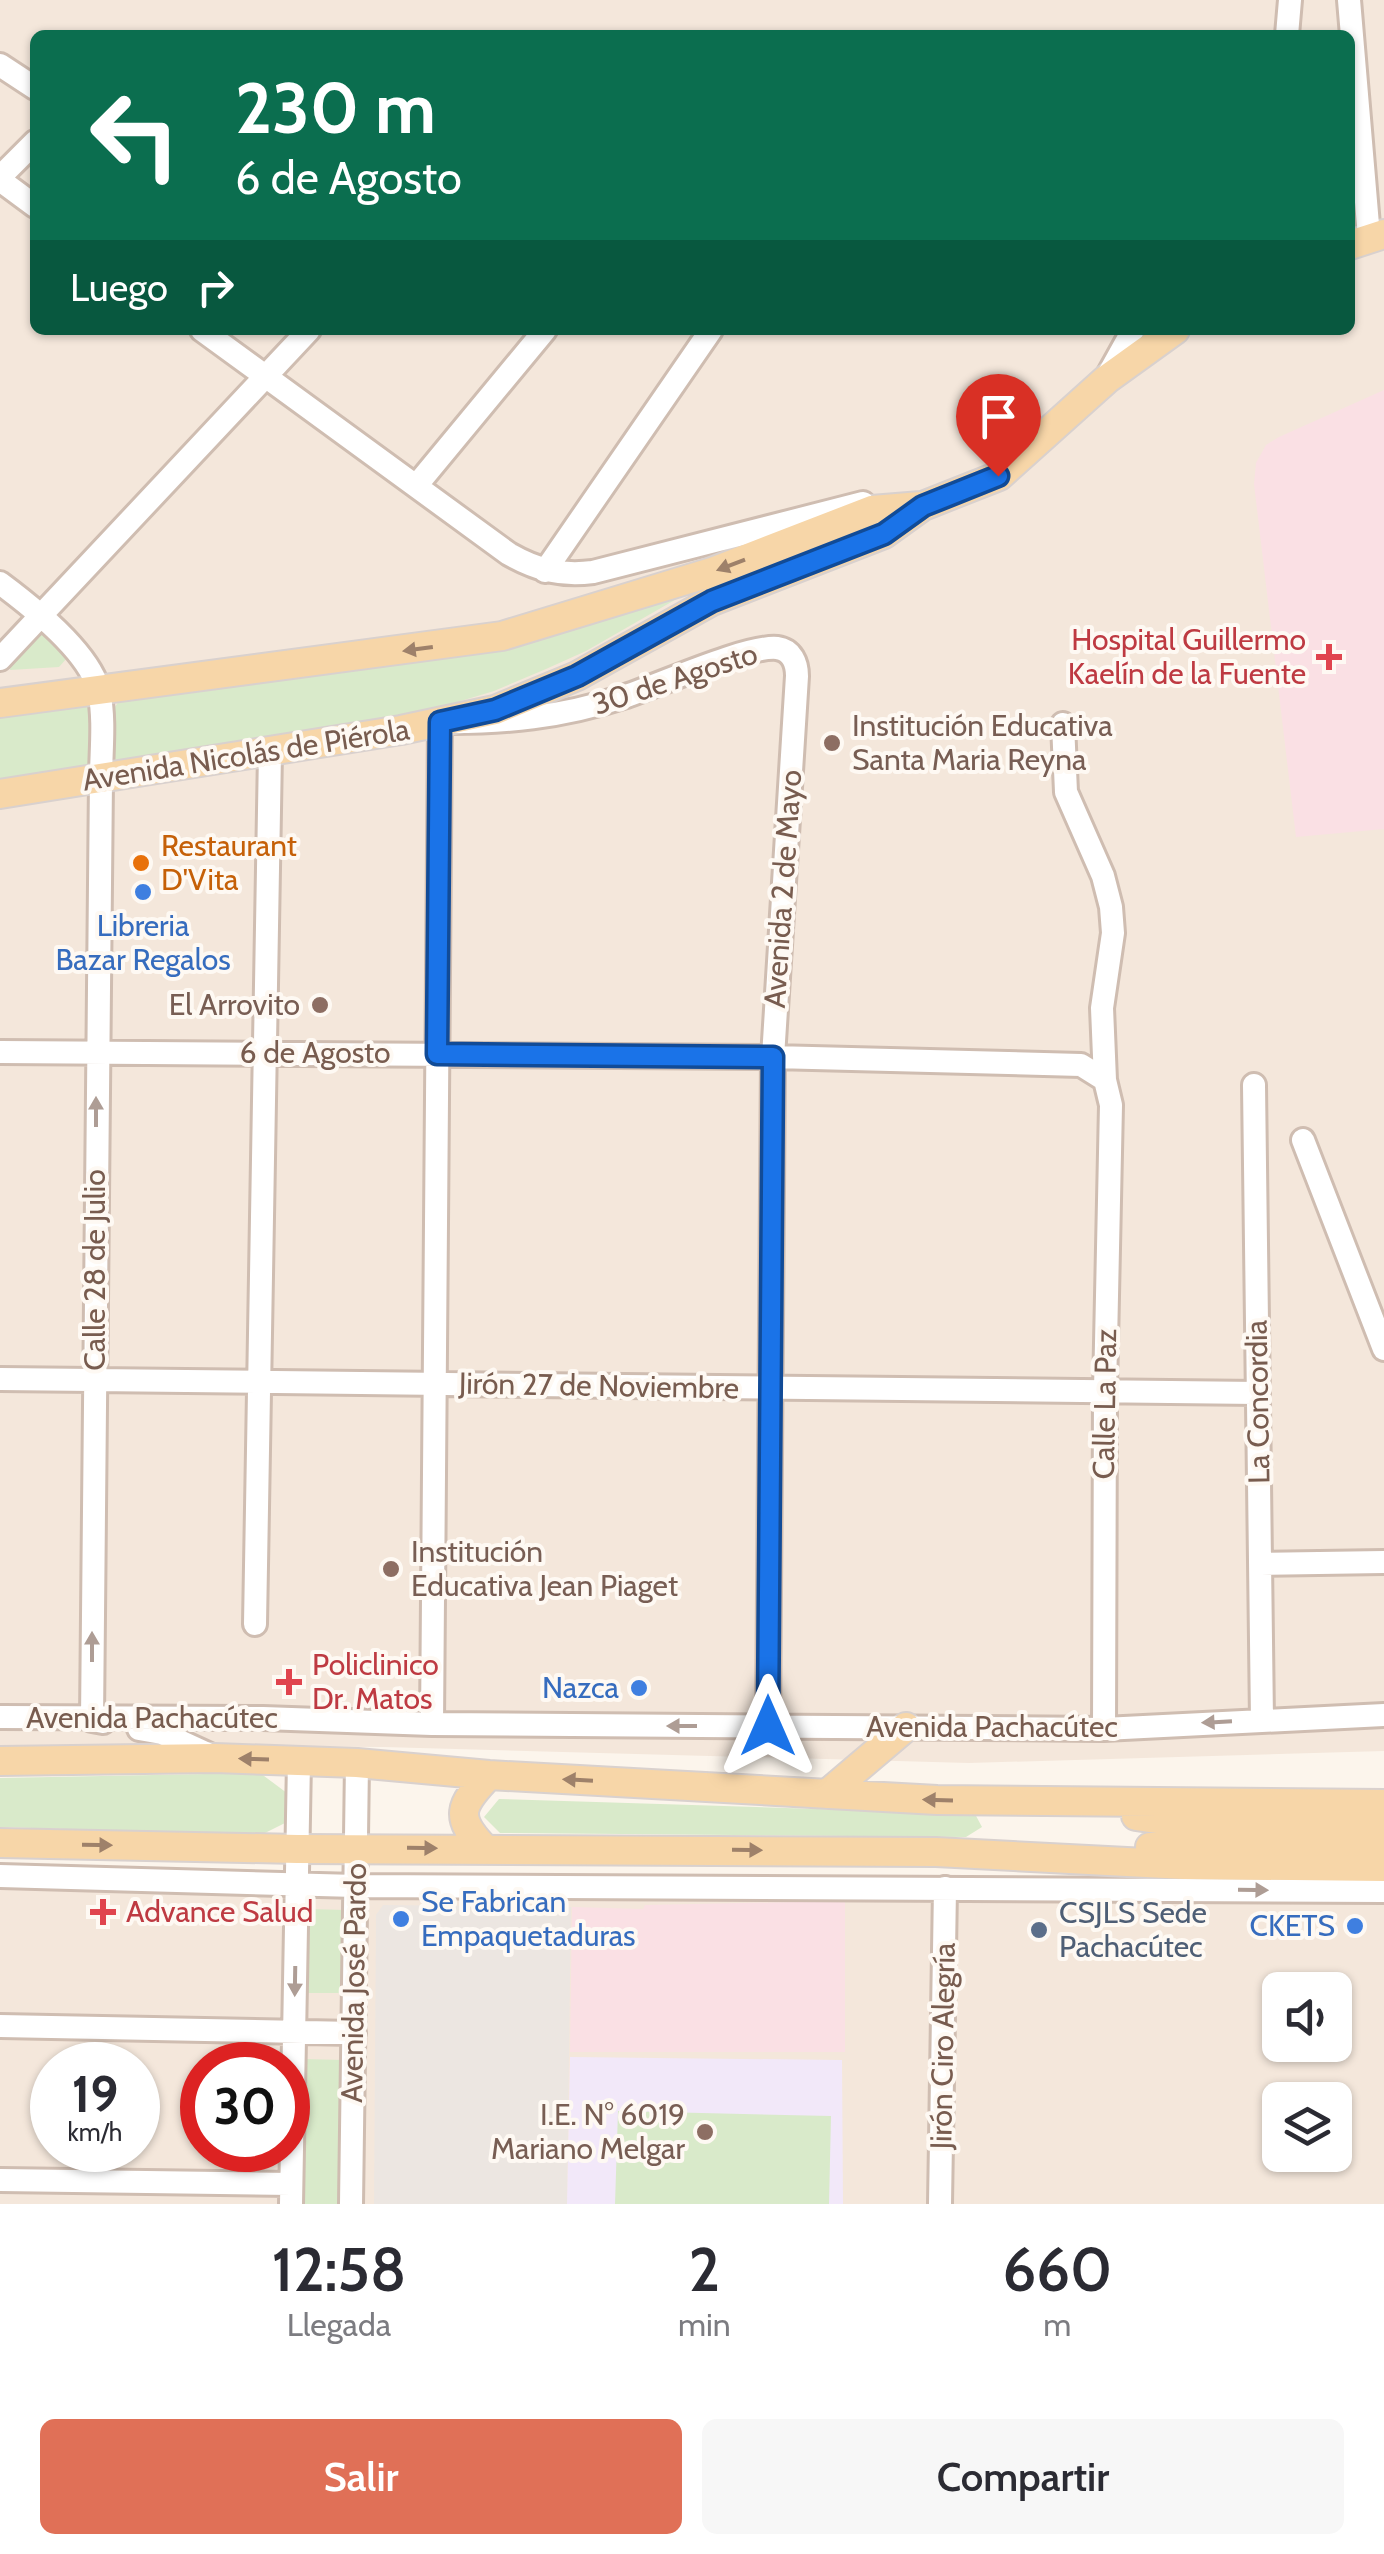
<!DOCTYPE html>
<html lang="es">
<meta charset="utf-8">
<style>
:root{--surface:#fff;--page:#f7f7f7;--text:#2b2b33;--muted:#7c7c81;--accent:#e07057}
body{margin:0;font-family:Cabin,sans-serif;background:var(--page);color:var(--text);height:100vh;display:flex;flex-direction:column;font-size:38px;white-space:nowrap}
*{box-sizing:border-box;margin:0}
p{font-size:32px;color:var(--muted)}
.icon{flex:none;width:55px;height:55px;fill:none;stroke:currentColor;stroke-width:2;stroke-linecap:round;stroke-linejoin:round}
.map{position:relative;height:2204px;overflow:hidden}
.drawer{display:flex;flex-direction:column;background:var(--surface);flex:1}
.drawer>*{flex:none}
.hud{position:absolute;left:30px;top:30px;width:1325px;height:305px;border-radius:15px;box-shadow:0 2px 8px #0004;background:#0b6e4f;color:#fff;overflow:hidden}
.buttons{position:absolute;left:1262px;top:1972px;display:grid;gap:20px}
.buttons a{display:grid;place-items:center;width:90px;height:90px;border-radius:15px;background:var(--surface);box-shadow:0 2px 8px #0004;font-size:50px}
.speed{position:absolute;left:30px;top:2042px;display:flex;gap:20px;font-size:50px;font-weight:700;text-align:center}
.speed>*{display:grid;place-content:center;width:130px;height:130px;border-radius:50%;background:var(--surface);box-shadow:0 2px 8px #0004;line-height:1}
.speed small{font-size:25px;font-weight:400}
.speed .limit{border:15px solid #d22;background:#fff;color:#111}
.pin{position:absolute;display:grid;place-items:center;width:85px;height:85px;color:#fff;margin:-102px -42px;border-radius:50% 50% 50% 0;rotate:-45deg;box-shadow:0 0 10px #0007}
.pin .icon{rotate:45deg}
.me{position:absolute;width:110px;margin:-55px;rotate:0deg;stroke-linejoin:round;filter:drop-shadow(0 0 8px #0008)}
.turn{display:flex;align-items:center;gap:35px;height:210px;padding:0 40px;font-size:45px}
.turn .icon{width:130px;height:130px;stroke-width:2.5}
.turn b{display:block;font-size:70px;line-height:85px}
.then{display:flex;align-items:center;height:95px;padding:0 40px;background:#0003;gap:20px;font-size:38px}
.eta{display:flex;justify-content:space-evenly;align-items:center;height:170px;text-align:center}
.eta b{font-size:60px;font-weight:600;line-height:70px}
.button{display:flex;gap:20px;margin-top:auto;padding:20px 40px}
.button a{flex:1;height:115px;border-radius:15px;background:var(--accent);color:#fff;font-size:40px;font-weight:600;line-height:115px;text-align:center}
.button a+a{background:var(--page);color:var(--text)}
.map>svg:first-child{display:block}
.residential{fill:#f4e7db;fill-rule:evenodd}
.industrial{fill:#ece6e1}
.education{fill:#f2e8f9}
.medical{fill:#fae0e4}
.green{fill:#d9eaca}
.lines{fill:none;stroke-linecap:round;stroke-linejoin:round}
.minor-casing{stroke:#cfbdb1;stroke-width:28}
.major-casing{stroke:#d9d1ce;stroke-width:32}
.minor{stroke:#fff;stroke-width:22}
.major{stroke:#f7d6a8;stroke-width:28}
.oneway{fill:#9e816a}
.oneway2{fill:#ae9d95}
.route-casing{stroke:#114b97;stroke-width:25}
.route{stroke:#1a73e8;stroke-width:18}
.health-dot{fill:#e0444e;stroke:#fef9f3;stroke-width:4}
.education-dot{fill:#8d6e63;stroke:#fef9f3;stroke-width:4}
.food-dot{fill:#e8710a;stroke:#fef9f3;stroke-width:4}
.shop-dot{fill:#3f7fe0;stroke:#fef9f3;stroke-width:4}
.service-dot{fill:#5c6f8a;stroke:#fef9f3;stroke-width:4}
.labels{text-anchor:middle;stroke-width:8;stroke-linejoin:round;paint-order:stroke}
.health-label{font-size:30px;fill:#be3a42;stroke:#fef9f3;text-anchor:start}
.street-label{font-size:30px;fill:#785c4f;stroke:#fef9f3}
.education-label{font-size:30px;fill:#785e54;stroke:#fef9f3;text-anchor:start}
.food-label{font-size:30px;fill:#c56008;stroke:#fef9f3;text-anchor:start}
.shop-label{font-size:30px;fill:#366cbe;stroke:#fef9f3;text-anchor:end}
.service-label{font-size:30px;fill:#4e5e75;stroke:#fef9f3;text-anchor:start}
</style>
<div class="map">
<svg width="1384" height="2204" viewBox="0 0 1384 2204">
<rect width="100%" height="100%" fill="#fcf5ec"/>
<path class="residential" d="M0,0H1384V1751L969,1763L383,1747L0,1745ZM35,35H1350V330H35Z
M0,1871L243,1876L1384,1878V2204H0ZM1280,1990H1335V2045H1280ZM52,2065H138V2150H52ZM202,2065H288V2150H202ZM1280,2100H1335V2155H1280Z"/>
<path class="industrial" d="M383,1905L571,1907L567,2204H374L376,1915Z"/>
<path class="education" d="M570,2057L842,2060L843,2204H567Z"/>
<path class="medical" d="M1384,390V829L1296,837L1254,484L1256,463L1266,445L1279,437Z
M845,1901V2052H570L572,1907L643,1909L645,1905Z"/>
<path class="green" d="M687,593L586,651L546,669L494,691L401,719L116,762L113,756L114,708L123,696Z
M40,633H51L67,658L59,667L10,670L12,656Z
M91,702L93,764L87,769L0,784V709Z
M260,1773L291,1796L289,1821L261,1835L0,1827V1778Z
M499,1799L975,1814L982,1827L966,1837L500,1833L484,1817Z
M309,1909L346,1910L345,1993H308Z
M304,2059L343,2060L339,2204H300Z
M618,2111L831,2116L829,2204H615Z"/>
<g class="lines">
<defs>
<path id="minor" d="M1349,0L1369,237
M1287,35L1290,0
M0,65L35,88
M0,177L35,142
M0,180L35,206
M202,330L509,554C537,570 561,576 593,572L863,503
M1108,375L1133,330
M416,486L545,330
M545,571L711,330
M0,583C31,606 91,653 99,692C105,719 101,752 101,779L92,1720L103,1722
M0,659L309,330
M1063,724L1066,792L1103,876L1111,907L1113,933L1102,1008L1105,1080L1111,1105L1105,1391L1104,1729
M0,1052L773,1057L1081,1065L1105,1080
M1254,1085L1262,1720
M1303,1140L1384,1349
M0,1379L1258,1393
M1261,1564L1384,1562
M255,1624L270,752
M0,1717L263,1718L432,1724L1104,1729L1384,1715
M432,1724L440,722C504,723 562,717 623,697C657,686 747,645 777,648C792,650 797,663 797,676L773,1057L768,1727
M139,1729L162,1733L212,1756
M0,1876L356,1886L1384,1891
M0,2026L354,2033
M0,2180L291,2184
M291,2204L299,1761
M351,2204L357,1763
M940,2204L945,1888"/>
<path id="major" d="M1350,245L1384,234
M0,703L502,636L712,572L872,510L921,506
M0,794L401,730L495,710L577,676L712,601L884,534L923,506L999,476L1107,379L1175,330
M0,1761L215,1758L357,1763L489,1775L937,1800L1384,1804
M827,1794L906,1727
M1136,1816L1198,1825L1384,1826
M0,1843L298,1849L936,1852L1185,1865L1384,1867
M1150,1847H1384
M485,1849C454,1817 459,1806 489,1775"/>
</defs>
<use href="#minor" class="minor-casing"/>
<use href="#major" class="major-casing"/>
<use href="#minor" class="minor"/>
<use href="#major" class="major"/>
</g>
<defs><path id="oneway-solid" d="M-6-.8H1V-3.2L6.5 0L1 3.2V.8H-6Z" transform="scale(2.5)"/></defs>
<g class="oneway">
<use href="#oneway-solid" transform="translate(731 565) rotate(159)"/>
<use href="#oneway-solid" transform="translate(418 649) rotate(172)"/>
<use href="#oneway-solid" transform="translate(254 1759) rotate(-178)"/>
<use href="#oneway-solid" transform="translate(578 1780) rotate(-177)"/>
<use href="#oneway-solid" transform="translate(938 1800) rotate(-178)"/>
<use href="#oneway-solid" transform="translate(97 1845) rotate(1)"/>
<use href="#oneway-solid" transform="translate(422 1848) rotate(1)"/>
<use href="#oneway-solid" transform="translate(747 1850) rotate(1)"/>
</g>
<g class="oneway2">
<use href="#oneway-solid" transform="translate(96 1112) rotate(-90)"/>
<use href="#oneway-solid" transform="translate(92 1647) rotate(-90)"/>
<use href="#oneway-solid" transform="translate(1217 1722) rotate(177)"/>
<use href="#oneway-solid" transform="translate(682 1726) rotate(-180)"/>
<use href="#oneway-solid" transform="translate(1253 1890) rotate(1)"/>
<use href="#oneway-solid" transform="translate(295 1981) rotate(91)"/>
</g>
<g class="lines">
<defs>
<path id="route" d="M768,1726L773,1057L437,1054L440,722L495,710L577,676L712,601L884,534L923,506L998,476"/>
</defs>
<use href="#route" class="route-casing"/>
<use href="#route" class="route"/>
</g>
<g class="health-dot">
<path d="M1324 642h10v10h10v10h-10v10h-10v-10h-10v-10h10z"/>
<path d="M284 1667h10v10h10v10h-10v10h-10v-10h-10v-10h10z"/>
<path d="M98 1897h10v10h10v10h-10v10h-10v-10h-10v-10h10z"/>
</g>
<g class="education-dot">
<circle cx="832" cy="743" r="10"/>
<circle cx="320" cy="1005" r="10"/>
<circle cx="391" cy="1569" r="10"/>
<circle cx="705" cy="2132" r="10"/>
</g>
<circle class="food-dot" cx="141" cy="863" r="10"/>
<g class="shop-dot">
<circle cx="143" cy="892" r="10"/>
<circle cx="639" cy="1688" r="10"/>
<circle cx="401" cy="1919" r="10"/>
<circle cx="1355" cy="1926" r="10"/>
</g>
<circle class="service-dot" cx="1039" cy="1930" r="10"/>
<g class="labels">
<g class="health-label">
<text x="1306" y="650" text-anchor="end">Hospital Guillermo<tspan x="1306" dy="34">Kaelín de la Fuente</tspan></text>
<text x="312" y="1675">Policlinico<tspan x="312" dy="34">Dr. Matos</tspan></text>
<text x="126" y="1922">Advance Salud</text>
</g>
<g class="street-label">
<text transform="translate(675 679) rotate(-18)" y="10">30 de Agosto</text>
<text transform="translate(246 755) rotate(-9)" y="10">Avenida Nicolás de Piérola</text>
<text transform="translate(783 889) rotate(-86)" y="10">Avenida 2 de Mayo</text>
<text x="315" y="1063">6 de Agosto</text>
<text transform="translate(95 1270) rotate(-90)" y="10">Calle 28 de Julio</text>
<text transform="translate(599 1386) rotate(1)" y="10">Jirón 27 de Noviembre</text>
<text transform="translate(1258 1402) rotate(-91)" y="10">La Concordia</text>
<text transform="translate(1105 1404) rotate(-89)" y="10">Calle La Paz</text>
<text x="152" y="1728">Avenida Pachacútec</text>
<text x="992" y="1737">Avenida Pachacútec</text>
<text transform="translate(354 1983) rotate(-89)" y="10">Avenida José Pardo</text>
<text transform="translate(943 2046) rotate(-89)" y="10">Jirón Ciro Alegría</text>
</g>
<g class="education-label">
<text x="852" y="736">Institución Educativa<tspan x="852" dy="34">Santa Maria Reyna</tspan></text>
<text x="300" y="1015" text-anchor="end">El Arrovito</text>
<text x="411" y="1562">Institución<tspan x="411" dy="34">Educativa Jean Piaget</tspan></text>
<text x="685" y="2125" text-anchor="end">I.E. N° 6019<tspan x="685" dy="34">Mariano Melgar</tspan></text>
</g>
<g class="food-label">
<text x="161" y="856">Restaurant<tspan x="161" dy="34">D'Vita</tspan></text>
</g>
<g class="shop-label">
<text x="143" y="936" text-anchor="middle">Libreria<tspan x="143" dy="34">Bazar Regalos</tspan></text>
<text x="619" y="1698">Nazca</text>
<text x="421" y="1912" text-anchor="start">Se Fabrican<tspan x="421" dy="34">Empaquetaduras</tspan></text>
<text x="1335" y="1936">CKETS</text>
</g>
<g class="service-label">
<text x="1059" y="1923">CSJLS Sede<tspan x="1059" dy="34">Pachacútec</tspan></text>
</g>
</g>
</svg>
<div class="buttons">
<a><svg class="icon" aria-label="sound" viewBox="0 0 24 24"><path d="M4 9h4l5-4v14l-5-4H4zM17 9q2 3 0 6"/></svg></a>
<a><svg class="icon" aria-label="layers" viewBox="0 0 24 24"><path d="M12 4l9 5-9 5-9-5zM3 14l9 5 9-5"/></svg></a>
</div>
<div class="speed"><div>19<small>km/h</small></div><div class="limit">30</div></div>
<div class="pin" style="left:998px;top:476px;background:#d93025"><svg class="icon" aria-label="arrive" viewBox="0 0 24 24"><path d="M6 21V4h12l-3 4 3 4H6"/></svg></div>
<svg class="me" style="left:768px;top:1726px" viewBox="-20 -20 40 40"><path d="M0-17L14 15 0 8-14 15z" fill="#1a73e8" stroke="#fff" stroke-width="4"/></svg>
<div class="hud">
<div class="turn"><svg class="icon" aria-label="left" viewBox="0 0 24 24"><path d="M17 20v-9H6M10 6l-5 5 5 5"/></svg><div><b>230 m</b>6 de Agosto</div></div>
<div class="then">Luego<svg class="icon" aria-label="right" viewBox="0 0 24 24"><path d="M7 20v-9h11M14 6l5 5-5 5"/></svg></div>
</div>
</div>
<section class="drawer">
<div class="eta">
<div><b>12:58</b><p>Llegada</p></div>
<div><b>2</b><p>min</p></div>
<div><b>660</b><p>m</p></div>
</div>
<div class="button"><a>Salir</a><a>Compartir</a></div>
</section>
